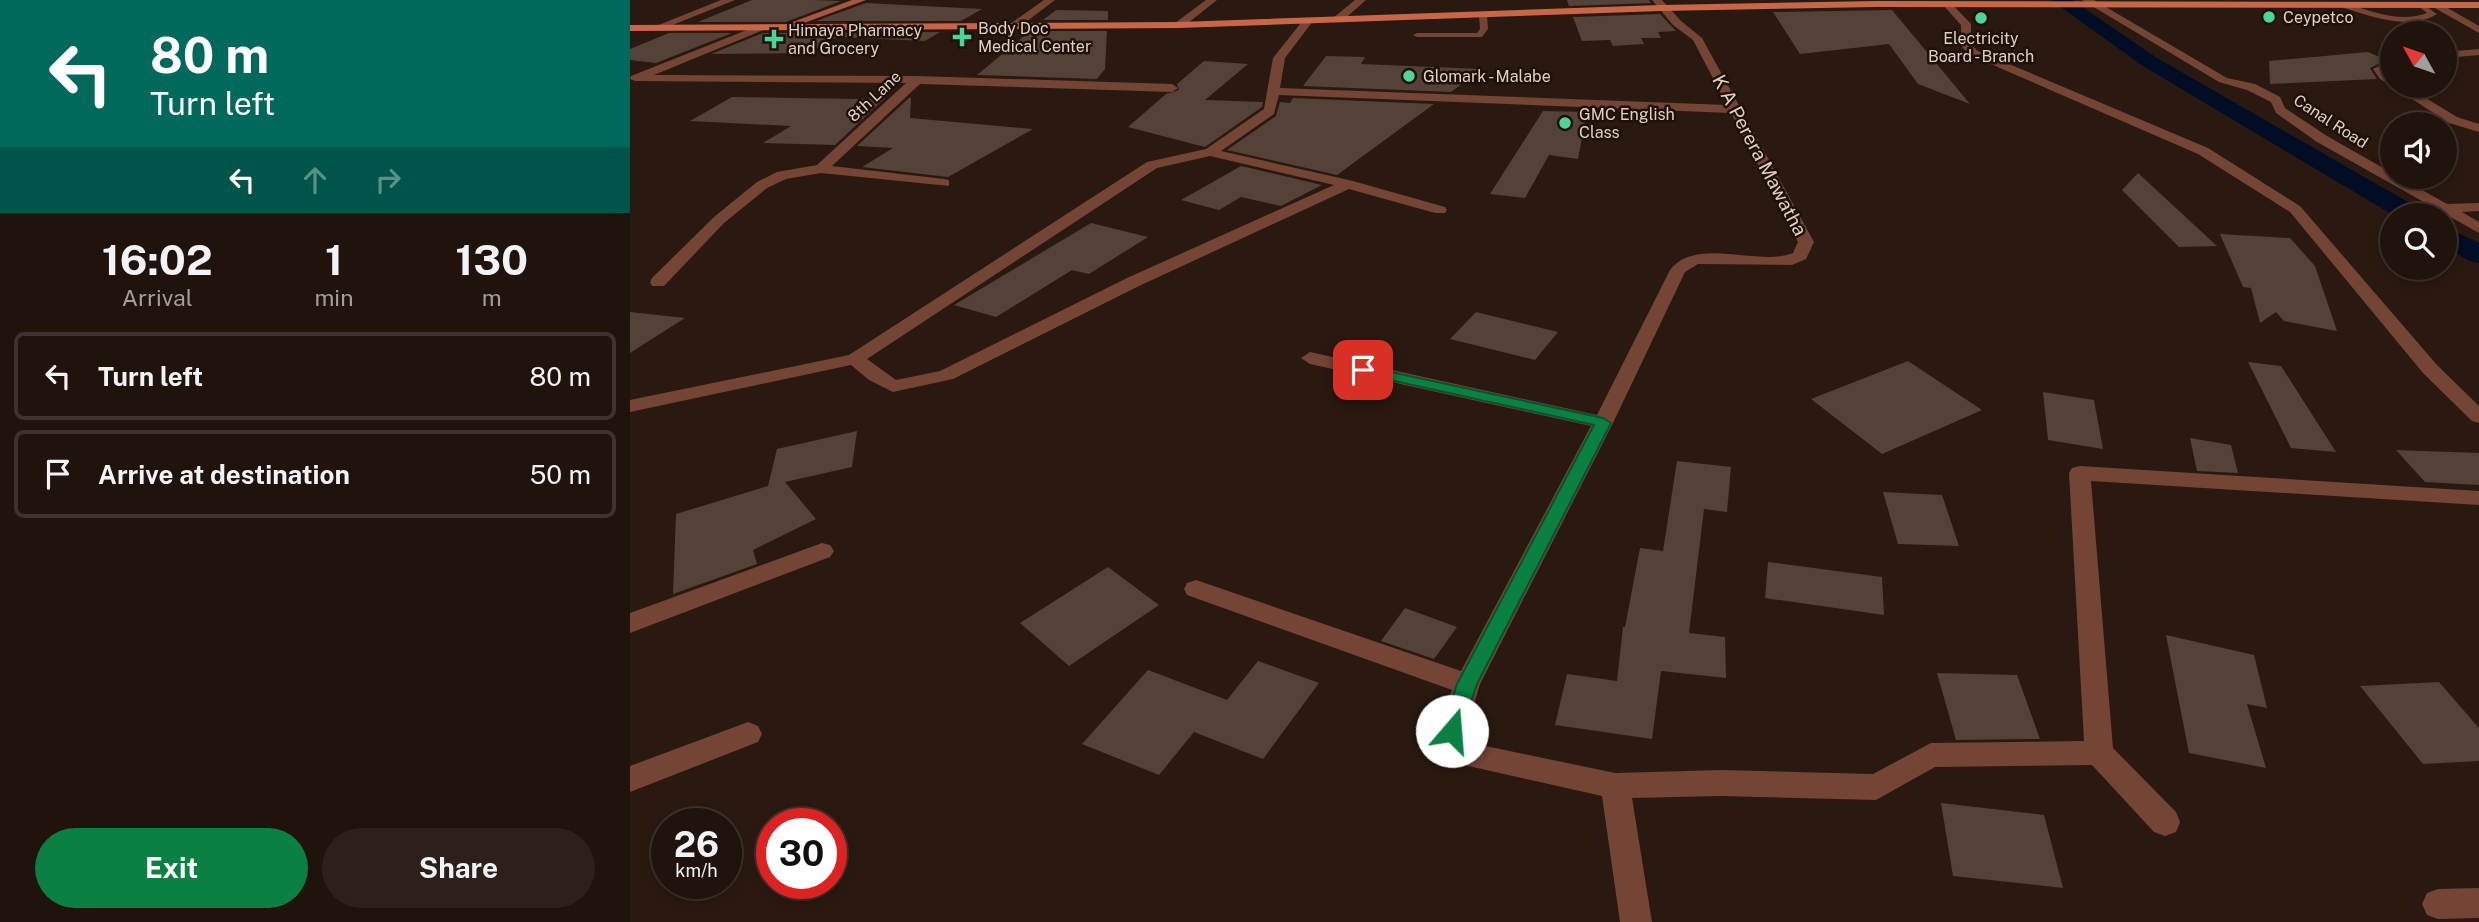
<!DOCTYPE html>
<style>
:root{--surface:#20130c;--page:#2d201a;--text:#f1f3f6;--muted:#a29e9d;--line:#3d322d;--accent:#0b8043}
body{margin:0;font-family:"Public Sans",sans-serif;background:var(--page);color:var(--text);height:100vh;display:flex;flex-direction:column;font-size:26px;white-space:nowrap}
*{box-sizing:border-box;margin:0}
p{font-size:23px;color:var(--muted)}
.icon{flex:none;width:38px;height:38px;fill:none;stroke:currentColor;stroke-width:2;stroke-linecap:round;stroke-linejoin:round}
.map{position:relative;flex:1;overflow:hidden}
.details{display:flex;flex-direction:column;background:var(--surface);width:630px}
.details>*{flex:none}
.banner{background:#00695c;color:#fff;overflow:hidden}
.needle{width:46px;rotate:310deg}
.fabs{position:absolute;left:1750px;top:21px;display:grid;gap:14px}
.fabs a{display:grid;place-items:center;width:77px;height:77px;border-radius:50%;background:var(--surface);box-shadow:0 4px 10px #0003,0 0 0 2px var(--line);font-size:35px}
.speed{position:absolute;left:21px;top:808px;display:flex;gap:14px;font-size:35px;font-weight:700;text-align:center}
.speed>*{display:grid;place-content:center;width:91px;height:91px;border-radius:50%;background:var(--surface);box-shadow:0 4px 10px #0003,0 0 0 2px var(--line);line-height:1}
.speed small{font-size:18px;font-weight:400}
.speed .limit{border:10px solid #d22;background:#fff;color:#111}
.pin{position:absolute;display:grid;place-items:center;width:60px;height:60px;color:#fff;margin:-30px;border-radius:14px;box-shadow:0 4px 10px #0006}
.me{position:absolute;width:77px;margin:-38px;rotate:18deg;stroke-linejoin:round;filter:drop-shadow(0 0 5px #0008)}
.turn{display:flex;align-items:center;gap:24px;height:147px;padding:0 35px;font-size:32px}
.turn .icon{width:91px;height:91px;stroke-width:2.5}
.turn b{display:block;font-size:49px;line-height:60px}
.lanes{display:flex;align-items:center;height:66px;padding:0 35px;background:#0003;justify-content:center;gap:35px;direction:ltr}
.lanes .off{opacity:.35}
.eta{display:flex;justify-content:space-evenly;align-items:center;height:119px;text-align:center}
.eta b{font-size:42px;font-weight:700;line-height:49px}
.button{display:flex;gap:14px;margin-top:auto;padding:14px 35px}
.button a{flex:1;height:80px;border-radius:42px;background:var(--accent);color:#fff;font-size:28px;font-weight:700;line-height:80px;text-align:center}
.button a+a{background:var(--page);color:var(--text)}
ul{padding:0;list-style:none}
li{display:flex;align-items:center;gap:21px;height:88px;margin:0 14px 10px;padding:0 21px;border:4px solid var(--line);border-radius:10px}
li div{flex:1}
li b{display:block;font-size:26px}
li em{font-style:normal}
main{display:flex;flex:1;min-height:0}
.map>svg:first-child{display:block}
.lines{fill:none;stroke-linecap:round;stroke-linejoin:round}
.canal{fill:#000d25;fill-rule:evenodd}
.building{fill:#544137}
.lane{fill:#744435;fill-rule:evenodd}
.street{fill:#744435;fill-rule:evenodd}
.secondary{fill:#a45840;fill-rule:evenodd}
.primary{fill:#ca6648;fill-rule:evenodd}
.route{fill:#0b8043;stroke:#07532c;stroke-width:2}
.poi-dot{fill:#4bd49b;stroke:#201007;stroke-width:2.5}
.labels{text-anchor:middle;stroke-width:5;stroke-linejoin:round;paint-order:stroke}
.far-poi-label{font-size:16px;fill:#ddd1cb;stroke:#201007;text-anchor:start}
.far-street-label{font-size:16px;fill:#ddd1cb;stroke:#201007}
.street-label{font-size:19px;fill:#ddd1cb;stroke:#201007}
</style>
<main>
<section class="details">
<div class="banner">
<div class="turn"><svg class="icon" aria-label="left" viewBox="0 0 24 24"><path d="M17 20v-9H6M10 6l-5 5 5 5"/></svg><div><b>80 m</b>Turn left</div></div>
<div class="lanes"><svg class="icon" aria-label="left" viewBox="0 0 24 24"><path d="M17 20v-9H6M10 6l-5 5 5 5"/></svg><svg class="icon off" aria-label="ahead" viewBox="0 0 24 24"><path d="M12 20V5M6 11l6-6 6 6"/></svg><svg class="icon off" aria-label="right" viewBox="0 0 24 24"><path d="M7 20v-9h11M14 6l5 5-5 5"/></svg></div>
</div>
<div class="eta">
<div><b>16:02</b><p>Arrival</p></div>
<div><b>1</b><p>min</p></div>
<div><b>130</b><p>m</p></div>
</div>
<ul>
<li><svg class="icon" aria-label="left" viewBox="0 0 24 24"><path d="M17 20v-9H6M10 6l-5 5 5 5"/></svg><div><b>Turn left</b></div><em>80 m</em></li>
<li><svg class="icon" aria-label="arrive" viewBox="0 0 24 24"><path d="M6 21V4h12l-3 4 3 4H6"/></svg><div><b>Arrive at destination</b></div><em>50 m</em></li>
</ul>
<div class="button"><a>Exit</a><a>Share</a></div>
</section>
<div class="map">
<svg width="1849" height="922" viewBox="0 0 1849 922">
<rect width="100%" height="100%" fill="#2a1910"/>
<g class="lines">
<path class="canal" d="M1421,0H1442L1527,58L1790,209L1794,215H1763L1513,66Z
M1815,227L1849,243V263L1839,261L1815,246Z"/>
</g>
<path class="building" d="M122,0H184L211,1L156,22H68Z
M937,0H1019L1021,3L939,6Z
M236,3L352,9L331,21H186Z
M426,10L478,11V20H413Z
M1262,10L1340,104L1288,84L1259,44L1170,54L1143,12Z
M1030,14L1046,31L1028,32L1031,38H1011L1014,44L983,46L980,40L952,41L943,17Z
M400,31H477L475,69L467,79L347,75Z
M310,32L295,41L207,37L178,53L81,54L133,33Z
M39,33H102L26,63L0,60V49Z
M1738,52L1756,60L1740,68L1747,79L1640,84L1639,61Z
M696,56L735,57L731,64L852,69L821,92L673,86Z
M574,61L618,64L575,100L633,102L632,107L575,147L498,127L536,94L549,90L547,84Z
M102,97L229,99L255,98L205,145L133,143L161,126L60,121Z
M279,98H281L280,118L403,129L318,177L232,167L263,148L227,146Z
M663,98L804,104L707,175L597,150L646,116L650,102L660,103Z
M913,111L957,112L948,159L919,155L895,198L860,194Z
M611,166L692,185L651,206L611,197L589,210L551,200Z
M1508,173L1587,246L1549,247L1492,190Z
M461,223L518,237L459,274L442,270L366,317L324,305Z
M1590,234L1660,238L1685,266L1707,331L1654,321L1646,312L1630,323L1621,288L1613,287Z
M0,312L55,318L0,353Z
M846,312L928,332L905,360L820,339Z
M1278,361L1352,410L1252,454L1181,399Z
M1618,362L1651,366L1706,452L1661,448Z
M1413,392L1464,400L1473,449L1418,440Z
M227,431L222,467L155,482L186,519L123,550L127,564L43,594L46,514L138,486L147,449Z
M1560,438L1601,445L1608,473L1567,471Z
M1766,450L1849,453V485L1795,482Z
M1047,461L1101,467L1097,512L1074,509L1059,633L1095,637L1096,678L1031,671L1022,739L925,725L937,674L987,681L993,627H995L1010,548L1033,551Z
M1253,492L1312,495L1329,546L1268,544Z
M1138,562L1252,577L1254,615L1135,598Z
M478,567L529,605L439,666L390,623Z
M775,608L827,627L804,659L751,641Z
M1536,635L1624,655L1637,708L1617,704L1636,768L1559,753Z
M628,661L689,683L633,759L564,732L529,775L452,744L518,670L597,700Z
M1307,673L1387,675L1410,739L1326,740Z
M1809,682L1849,728V761L1793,764L1730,686Z
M1311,803L1414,815L1433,888L1323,876Z"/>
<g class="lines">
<path class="lane" d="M1711,2C1738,10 1770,24 1797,13L1787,5L1791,3L1807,14C1779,32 1737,15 1708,6Z
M853,13L857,15L858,29L852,37H787L783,35L787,33H847L850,29L849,15Z"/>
<path class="street" d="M91,0H105L30,30L21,28Z
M414,0H425L388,28H380V24Z
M576,0H587L553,27H545V23Z
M725,0H736L711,22H703V18Z
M1022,0H1032L1051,21L1072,38L1184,242L1176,259L1162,265L1068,264L1055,272L983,423L850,684L836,731L841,743L985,773L1091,770L1243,774L1301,743L1454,741L1439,473L1442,468L1450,466L1849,491V505L1461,481L1483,748L1546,812L1550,822L1546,832L1535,836L1524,832L1462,765L1305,767L1246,800L1091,796L1002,798L1022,922H990L972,796L821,762L808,731L822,690L557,595L554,589L557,583L566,580L831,671L961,426L680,364L671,358L680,352L967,415L1040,270C1066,236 1128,267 1163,253L1168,242L1101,113L649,95L644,114L591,151L723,181L815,207L817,210L815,213H805L719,189L509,286L323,379L263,392L239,380L221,365L0,412V400L219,355L517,162L576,149L634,109L643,58L674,19L683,21L655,58L650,88L1097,105L1063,40L1043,25ZM580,156L704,185L497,278L310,371L266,380L237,359L527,168Z
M1452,0H1464L1597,78L1625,84L1650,97L1655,108L1697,136L1762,173V177H1769L1817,204L1849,203V211L1832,212L1849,222V233L1687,142L1646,113L1641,102L1617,90L1589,82Z
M1314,2H1320L1341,24V45L1348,51L1578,148L1670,206L1807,365L1849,406V423L1842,421L1793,373L1660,212L1568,154L1340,55L1331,46V25L1314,6Z
M1803,3H1809L1849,26V33L1803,7Z
M132,24L137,27L136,29L24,75L287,76L542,84L548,88L542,92L290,84L202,166L314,179L319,180V186L191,173L156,179L137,188L94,223L34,286H22L20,282L22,278L84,217L127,182L147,172L187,165L276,83L5,81L0,79L1,76Z
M1849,49V55L1815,58V52Z
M1762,60V67L1756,70L1762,77V86L1750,79L1743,69Z
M1762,86H1776L1827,117L1849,124V132L1819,123Z
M192,543L200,545L204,551L200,557L0,633V613Z
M118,722L128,726L132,734L128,742L0,792V766Z
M1849,888V918L1808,919L1797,915L1792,904L1797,893L1808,889Z"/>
<path class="secondary" d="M222,0H236L158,29L149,27Z"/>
<path class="primary" d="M1246,1L1849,2V8L1246,7L1031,11L549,28L0,31V25L549,22L1031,5Z"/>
</g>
<path class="route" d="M733,366L973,418L981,423L847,684L829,737L822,740L815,737L812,731L827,684L964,425L728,373V367Z"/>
<g class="poi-dot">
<circle cx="1639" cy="17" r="7"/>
<circle cx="1351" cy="18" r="7"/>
<path d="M328.5 26.5h7v7h7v7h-7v7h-7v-7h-7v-7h7z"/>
<path d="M140.5 28.5h7v7h7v7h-7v7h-7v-7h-7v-7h7z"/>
<circle cx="779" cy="76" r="7"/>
<circle cx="935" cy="123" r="7"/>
</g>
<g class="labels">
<g class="far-poi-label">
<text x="1653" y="23">Ceypetco</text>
<text x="348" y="34">Body Doc<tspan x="348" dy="18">Medical Center</tspan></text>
<text x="158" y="36">Himaya Pharmacy<tspan x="158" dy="18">and Grocery</tspan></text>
<text x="1351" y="44" text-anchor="middle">Electricity<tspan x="1351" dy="18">Board - Branch</tspan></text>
<text x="793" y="82">Glomark - Malabe</text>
<text x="949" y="120">GMC English<tspan x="949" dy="18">Class</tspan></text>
</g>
<g class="far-street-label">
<text transform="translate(244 96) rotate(-43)" y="6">8th Lane</text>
<text transform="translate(1701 121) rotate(33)" y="6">Canal Road</text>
</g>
<g class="street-label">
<text transform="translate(1130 155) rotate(62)" y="7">K A Perera Mawatha</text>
</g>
</g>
</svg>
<div class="fabs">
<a><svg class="needle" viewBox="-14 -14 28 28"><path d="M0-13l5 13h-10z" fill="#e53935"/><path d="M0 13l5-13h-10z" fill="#a29e9d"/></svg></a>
<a><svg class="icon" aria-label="sound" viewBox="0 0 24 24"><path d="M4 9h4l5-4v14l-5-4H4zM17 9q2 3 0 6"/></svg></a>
<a><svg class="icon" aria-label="search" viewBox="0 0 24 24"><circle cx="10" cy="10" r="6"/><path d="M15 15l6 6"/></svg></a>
</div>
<div class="speed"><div>26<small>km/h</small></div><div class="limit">30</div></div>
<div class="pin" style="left:733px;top:370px;background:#d93025"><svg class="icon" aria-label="arrive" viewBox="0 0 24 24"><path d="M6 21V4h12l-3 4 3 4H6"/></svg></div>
<svg class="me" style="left:822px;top:731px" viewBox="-20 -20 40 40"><circle r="19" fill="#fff"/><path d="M0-13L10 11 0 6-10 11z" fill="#0b8043"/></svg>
</div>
</main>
